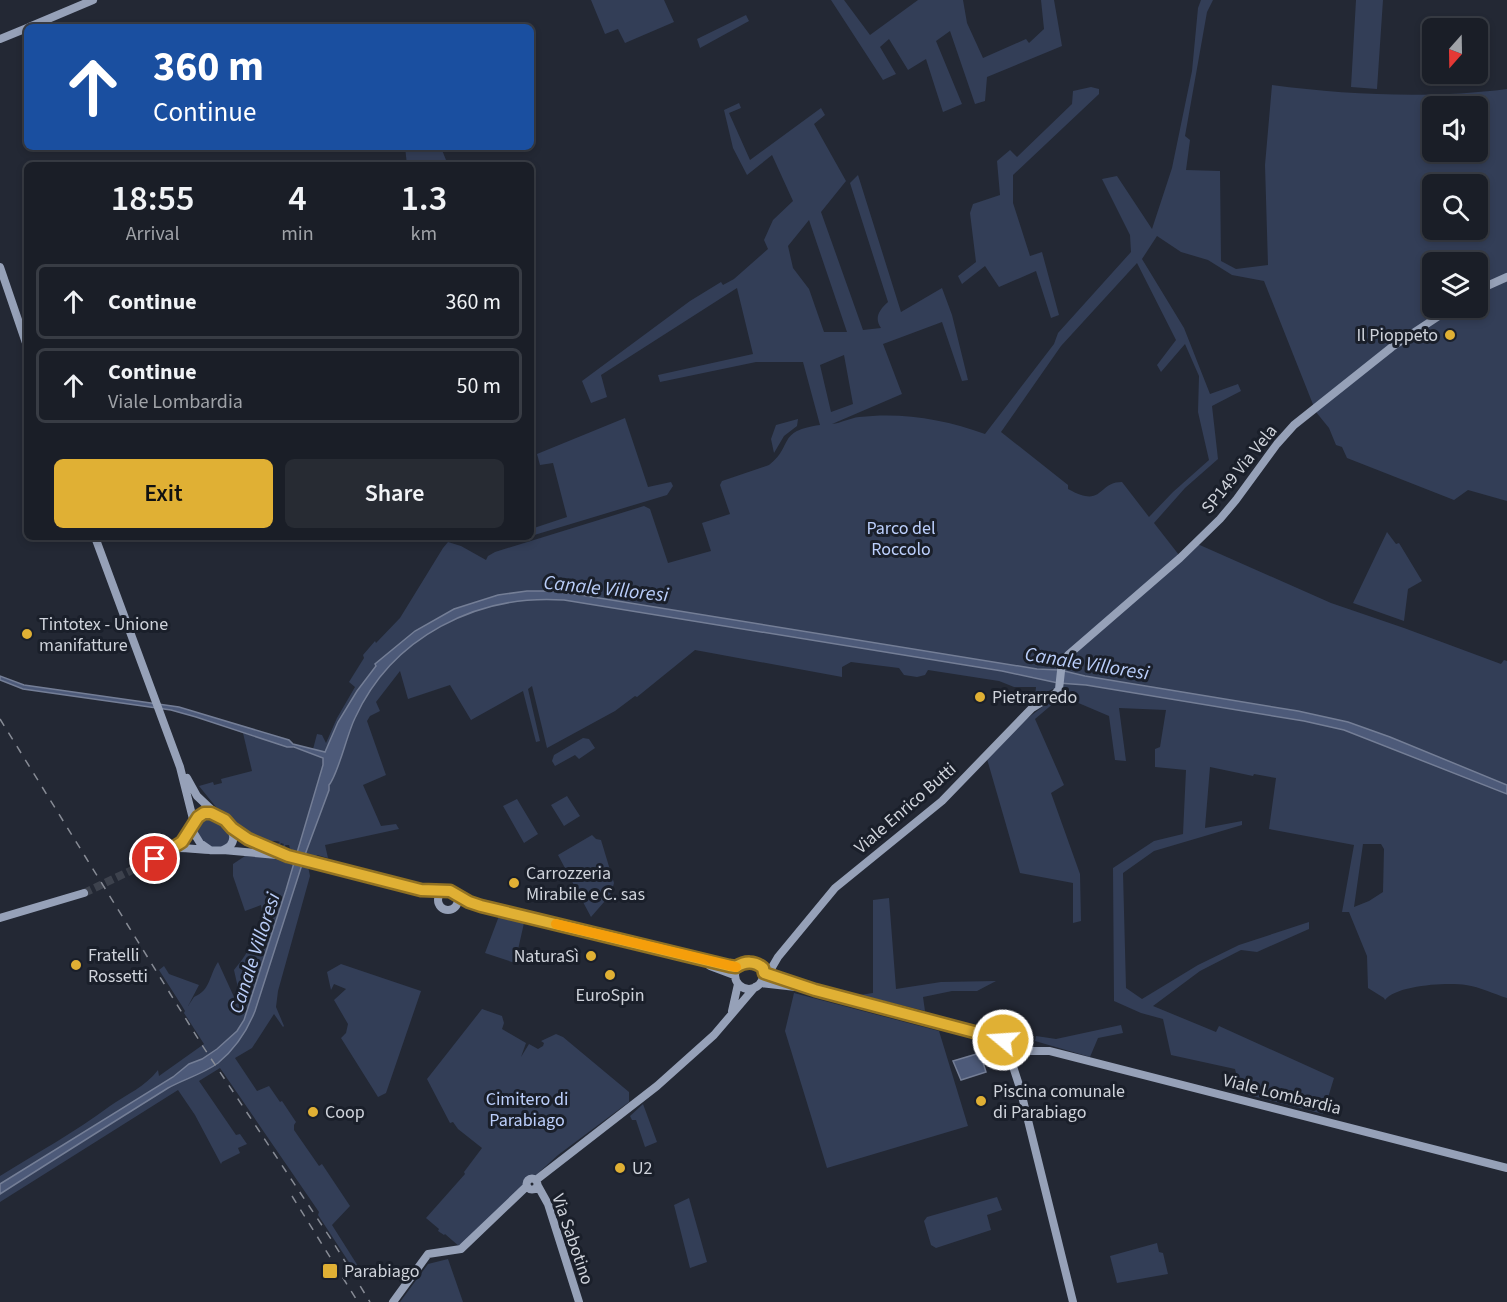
<!DOCTYPE html>
<meta charset="utf-8">
<style>
:root{--surface:#1a1e27;--page:#272b33;--text:#f1f3f6;--muted:#9fa2a7;--line:#383c44;--accent:#e0b034}
body{margin:0;font-family:"Source Sans 3",sans-serif;background:var(--page);color:var(--text);height:100vh;display:flex;flex-direction:column;font-size:22px;white-space:nowrap}
*{box-sizing:border-box;margin:0}
p{font-size:20px;color:var(--muted)}
.icon{flex:none;width:33px;height:33px;fill:none;stroke:currentColor;stroke-width:2;stroke-linecap:round;stroke-linejoin:round}
.map{position:relative;flex:1;overflow:hidden}
.details{position:absolute;left:24px;top:162px;width:510px;height:378px;display:flex;flex-direction:column;background:var(--surface);border-radius:9px;box-shadow:0 3px 9px #0003,0 0 0 2px var(--line)}
.details>*{flex:none}
.hud{position:absolute;left:24px;top:24px;width:510px;height:126px;border-radius:9px;box-shadow:0 3px 9px #0003,0 0 0 2px var(--line);background:#1a4fa0;color:#fff;overflow:hidden}
.needle{width:39px;rotate:200deg}
.buttons{position:absolute;left:1422px;top:18px;display:grid;gap:12px}
.buttons a{display:grid;place-items:center;width:66px;height:66px;border-radius:9px;background:var(--surface);box-shadow:0 3px 9px #0003,0 0 0 2px var(--line);font-size:30px}
.pin{position:absolute;display:grid;place-items:center;width:51px;height:51px;color:#fff;margin:-26px;border:3px solid #fff;border-radius:50%;box-shadow:0 2px 6px #0007}
.me{position:absolute;width:66px;margin:-33px;rotate:288deg;stroke-linejoin:round;filter:drop-shadow(0 0 4px #0008)}
.turn{display:flex;align-items:center;gap:21px;height:126px;padding:0 30px;font-size:27px}
.turn .icon{width:78px;height:78px;stroke-width:2.5}
.turn b{display:block;font-size:42px;line-height:51px}
.eta{display:flex;justify-content:space-evenly;align-items:center;height:102px;text-align:center}
.eta b{font-size:36px;font-weight:600;line-height:42px}
.cta{display:flex;gap:12px;margin-top:auto;padding:12px 30px}
.cta a{flex:1;height:69px;border-radius:9px;background:var(--accent);color:#111;font-size:24px;font-weight:600;line-height:69px;text-align:center}
.cta a+a{background:var(--page);color:var(--text)}
ul{padding:0;list-style:none}
li{display:flex;align-items:center;gap:18px;height:75px;margin:0 12px 9px;padding:0 18px;border:3px solid var(--line);border-radius:9px}
li div{flex:1}
li b{display:block;font-size:22px}
li em{font-style:normal}
.map>svg:first-child{display:block}
.green{fill:#333e57;fill-rule:evenodd}
.water{fill:#4d5a79;stroke:#747e96;stroke-width:1.5}
.lines{fill:none;stroke-linecap:round;stroke-linejoin:round}
.secondary-tunnel{stroke:#3d424d;stroke-width:8;stroke-dasharray:8 4;stroke-linecap:butt}
.secondary{stroke:#96a1b8;stroke-width:8}
.rail{stroke:#878b95;stroke-width:1.5;stroke-dasharray:8 8;stroke-linecap:butt}
.route-casing{stroke:#927222;stroke-width:15}
.route{stroke:#e0b034;stroke-width:10}
.slow{stroke:#f59e0b;stroke-width:10}
.poi-dot{fill:#e0b034;stroke:#1a1f2a;stroke-width:2}
.labels{text-anchor:middle;stroke-width:6;stroke-linejoin:round;paint-order:stroke}
.poi-label{font-size:18px;fill:#cfd3db;stroke:#1a1f2a;text-anchor:start}
.street-label{font-size:18px;fill:#cfd3db;stroke:#1a1f2a}
.park-label{font-size:18px;fill:#bccffc;stroke:#1a1f2a}
.water-label{font-size:20px;font-style:italic;fill:#bacefa;stroke:#1a1f2a}
</style>
<div class="map">
<svg width="1507" height="1302" viewBox="0 0 1507 1302">
<rect width="100%" height="100%" fill="#232834"/>
<path class="green" d="M591,0H664L674,22L625,43L618,29L605,34Z
M831,0H844L870,35L918,0H963L967,23L983,58L1026,39L1029,43L1044,29L1041,0H1054L1062,46L987,77L985,101L975,104L950,31L936,41L962,104L943,112L926,59L908,70L889,39L880,47L896,74L883,80Z
M1201,0H1213L1207,12L1185,136L1190,140L1186,170L1220,171L1221,261L1236,269L1268,265L1265,165L1272,85C1348,95 1432,99 1507,89V501L1468,490L1454,500L1347,458L1342,447L1336,445L1329,428L1316,412L1264,281L1232,275L1208,260L1181,252L1157,236L1142,259L1184,328L1210,394L1238,384L1241,391L1212,406L1218,459L1185,488L1154,523L1179,555L1193,542L1331,603L1404,628L1501,664L1504,660L1507,661V998C1494,994 1480,987 1466,985C1448,982 1396,985 1385,1000L1384,998L1368,988L1367,956L1349,912H1342L1354,845L1269,829L1276,778L1254,774L1253,776L1210,767L1205,828L1242,821V825L1154,851L1123,873L1126,988L1142,999L1198,965L1239,945L1309,922V929L1257,952L1241,950L1200,971L1153,1006L1216,1032L1219,1026L1334,1078L1323,1114L1241,1093L1235,1069L1171,1055L1163,1019L1141,1013L1114,1001L1113,868L1154,841L1183,834L1186,770L1155,767V749L1160,747L1166,710L1119,708L1126,761L1115,760L1109,716L1062,696L1035,719L1064,785L1051,793L1080,874L1081,921L1073,923V883L1020,873L987,759L1016,727L1054,698L1058,690L1053,689L1035,697L1036,687H1014L999,681L928,670L925,675L917,677L904,675L899,668L851,662L842,667V677L695,650L637,697L635,696L615,711L547,748L532,686L528,689L540,741L536,742L523,691L471,720L450,685L408,699L400,671L376,702L380,711L370,716L367,721L386,775L363,785L381,826L396,824L399,829L325,845L328,858L317,855L315,858L314,856H305L303,863L308,866L310,876L278,991L276,1007L284,1026L283,1027L274,1014L252,1048L235,1058L257,1091L269,1086L280,1102L282,1101L296,1122L294,1125V1130L319,1166L322,1164L350,1206L332,1225L363,1274L358,1276L318,1215L319,1212L220,1068L199,1081L236,1135L240,1134L247,1144L238,1148L240,1153L222,1162L221,1164L195,1115L178,1090L0,1202V1176C37,1153 75,1132 110,1106C127,1094 145,1087 158,1070L159,1076L204,1044L184,1013L185,1011L182,1006L159,970L164,966L169,974L199,985L188,1006L194,997C211,990 209,975 218,962L234,997L238,988L234,970C247,955 266,925 261,905L245,911L233,876V864L245,856L279,858L294,862L296,856L291,852L289,845H285L287,853L280,851L284,844L281,843L277,849L273,848L280,842C274,840 271,842 266,841C256,840 246,832 238,827L239,826L216,807L199,786L213,782L214,785L222,783L221,779L252,771L243,733L312,753L317,734L322,735L326,743L337,718L355,687L349,682L364,658L363,655L375,641L376,643L400,618L443,548L448,542L461,546L486,560L488,556L495,552L644,506L650,509L668,563L711,551L702,523L730,514L720,485L722,481L769,465C794,446 776,431 820,425L803,362H756L660,382L658,375L753,354L737,288L601,375L607,397L591,403L582,381L690,301L721,282L723,285L734,279L768,249L764,240L773,220L793,201L772,155L747,175L733,148L724,110L739,103L741,108L729,113L750,160L821,108L825,115L814,124L846,181L821,212L863,330L881,328C874,318 879,310 888,302L850,183L858,175L901,312L942,288L952,315L968,380L962,381L942,322L883,344L902,394L832,424C841,423 850,418 859,417C901,412 945,419 985,434L1054,344L1058,333L1131,252L1130,235L1102,179L1117,176L1152,229L1172,168L1192,71L1198,8ZM1432,106H1478V152H1432ZM1432,184H1478V230H1432ZM809,220L847,332H824L809,289L793,268L788,246ZM1432,262H1478V308H1432ZM1137,263L1176,340L1157,365L1161,372L1185,344L1199,376L1198,412L1209,460L1173,492L1149,517L1122,482C1097,482 1104,509 1068,489V485L1001,432L1061,346ZM844,355L853,404L831,412L820,365ZM1363,844H1381L1384,849L1383,892L1369,901L1354,907Z
M1356,0H1383L1377,89L1351,87Z
M746,15L749,21L700,48L697,39Z
M1091,87L1099,89V94L1013,175V203L1030,256L1042,252L1059,315L1051,318L1036,271L999,287L985,266L962,284L958,276L976,262L970,213L973,204L1000,195L997,161L1010,150L1017,157L1072,104L1073,91Z
M405,147H443L442,150L448,165H407Z
M625,418L648,487L671,482L673,486L667,495L531,536V529L567,517L553,463L540,465L537,454Z
M798,419L797,426L784,436L774,453L771,439L776,425Z
M1387,532L1396,544L1399,543L1422,581L1408,589L1404,621L1353,603Z
M583,738L589,739L595,748L579,759L575,755L555,766L552,761L554,755Z
M567,796L580,816L564,826L551,805Z
M517,799L538,834L524,843L503,806Z
M206,816L221,822L229,833V841L224,847L211,848L198,838L195,826L199,819Z
M592,835L596,839L601,840L614,883L611,894L591,917L558,855Z
M889,898L896,989L941,982L996,981L977,991H952L923,997L925,1011L860,995L873,993V900Z
M499,916L524,923L515,963L485,953Z
M341,964L421,991L386,1093L378,1097L341,1038L346,1033L348,1024L334,1000L346,989L334,984L331,990L327,972Z
M794,993L939,1031L968,1126L827,1168L785,1031Z
M482,1009L502,1016L504,1023L502,1029L526,1043L521,1057L529,1044L538,1049L543,1046L544,1043L541,1041L556,1034L563,1037L629,1092V1102L558,1155L535,1176L527,1178L521,1188L460,1247L445,1234L444,1235L438,1231L439,1229L426,1218L465,1174L464,1172L482,1148L458,1129L453,1122L450,1123L427,1079Z
M1121,1025L1123,1033L1098,1038L1090,1057L1035,1041L1036,1036L1056,1039Z
M643,1104L657,1142L645,1147L636,1120H632L630,1116Z
M997,1197L1002,1210L987,1215L991,1230L936,1248L931,1245L924,1221L927,1217Z
M689,1198L707,1262L690,1268L674,1205Z
M1157,1243L1159,1252L1163,1253L1168,1274L1117,1283L1110,1256Z
M448,1259L463,1302H400L428,1264Z"/>
<path class="water" d="M556,591L1037,669L1060,670L1085,676L1298,711L1348,722L1390,737L1507,785V794L1344,730L1304,721L1086,685L1058,683L1002,671L564,600C477,594 392,637 355,718C347,734 338,775 329,785V790L306,852L255,1011C247,1031 235,1049 218,1063C203,1074 184,1079 168,1088C112,1123 56,1158 0,1194V1184L173,1077L189,1064L202,1059L217,1049L237,1031L244,1020L286,890L323,765V758L294,747H287L196,717L171,710L23,689L0,680V676L24,685L179,707L289,740L293,744L325,752L338,722L357,691L376,666L375,664L415,631L454,609L498,595L527,591Z
M980,1053L986,1072L961,1080L953,1061Z"/>
<g class="lines">
<path class="secondary-tunnel" d="M84,893L155,859"/>
<path class="secondary" d="M29,27L93,0
M0,39L27,28
M0,267L27,346
M1478,290L1507,277
M95,537L180,767L194,823
M187,778L197,796L215,813
M232,828L248,839L284,854
M175,848C185,847 218,852 223,850C256,838 199,786 192,830L200,843L210,850
M223,850L288,856L421,890L444,891
M155,859C171,851 182,844 192,828
M438 900a10 10 0 1 1 20 0a10 10 0 1 1-20 0Z
M457,896L481,906L736,967
M0,918L84,893
M735 975a14 14 0 1 1 28 0a14 14 0 1 1-28 0Z
M710,966L734,975
M764,973L771,969L778,957L835,888L942,801L1032,708L1055,694L1059,689L1062,662L1068,655L1180,558L1220,519L1236,500L1277,444L1294,425L1392,347L1451,308
M764,973L815,990L978,1033L1004,1045
M761,983L796,987
M732,1011L738,984
M1003 1041a13 13 0 1 1 26 0a13 13 0 1 1-26 0Z
M1008,1051L1020,1088L1073,1302
M1024,1051H1050L1507,1168
M526.5 1184a5.5 5.5 0 1 1 11 0a5.5 5.5 0 1 1-11 0Z
M536,1180L657,1086L714,1035L755,987
M538,1186L548,1204L579,1302
M393,1302L428,1254L461,1249L527,1186"/>
<path class="rail" d="M0,719L202,1045L333,1242L370,1302
M292,1196L358,1302"/>
</g>
<g class="lines">
<defs>
<path id="route" d="M155,859L182,842L198,817L204,813H211L225,820L232,828L248,839L288,856L421,890L450,891L469,902L481,906L729,966L736,967C745,961 755,961 763,968L764,973L815,990L978,1033H1006L1003,1040"/>
</defs>
<use href="#route" class="route-casing"/>
<use href="#route" class="route"/>
<path class="slow" d="M556,924L736,967"/>
</g>
<g class="poi-dot">
<circle cx="1450" cy="335" r="6"/>
<circle cx="27" cy="634" r="6"/>
<circle cx="980" cy="697" r="6"/>
<circle cx="514" cy="883" r="6"/>
<circle cx="591" cy="956" r="6"/>
<circle cx="76" cy="965" r="6"/>
<circle cx="610" cy="975" r="6"/>
<circle cx="981" cy="1101" r="6"/>
<circle cx="313" cy="1112" r="6"/>
<circle cx="620" cy="1168" r="6"/>
<rect x="322" y="1263" width="16" height="16" rx="3"/>
</g>
<g class="labels">
<g class="poi-label">
<text x="1438" y="341" text-anchor="end">Il Pioppeto</text>
<text x="39" y="630">Tintotex - Unione<tspan x="39" dy="21">manifatture</tspan></text>
<text x="992" y="703">Pietrarredo</text>
<text x="526" y="879">Carrozzeria<tspan x="526" dy="21">Mirabile e C. sas</tspan></text>
<text x="88" y="961">Fratelli<tspan x="88" dy="21">Rossetti</tspan></text>
<text x="579" y="962" text-anchor="end">NaturaSì</text>
<text x="610" y="1001" text-anchor="middle">EuroSpin</text>
<text x="993" y="1097">Piscina comunale<tspan x="993" dy="21">di Parabiago</tspan></text>
<text x="325" y="1118">Coop</text>
<text x="632" y="1174">U2</text>
<text x="344" y="1277">Parabiago</text>
</g>
<g class="street-label">
<text transform="translate(1239 469) rotate(-51)" y="6">SP149 Via Vela</text>
<text transform="translate(905 808) rotate(-41)" y="6">Viale Enrico Butti</text>
<text transform="translate(1282 1094) rotate(14)" y="6">Viale Lombardia</text>
<text transform="translate(573 1239) rotate(71)" y="6">Via Sabotino</text>
</g>
<g class="park-label">
<text x="901" y="534">Parco del<tspan x="901" dy="21">Roccolo</tspan></text>
<text x="527" y="1105">Cimitero di<tspan x="527" dy="21">Parabiago</tspan></text>
</g>
<g class="water-label">
<text transform="translate(606 588) rotate(6)" y="7">Canale Villoresi</text>
<text transform="translate(1087 663) rotate(9)" y="7">Canale Villoresi</text>
<text transform="translate(254 953) rotate(-72)" y="7">Canale Villoresi</text>
</g>
</g>
</svg>
<div class="buttons">
<a><svg class="needle" viewBox="-14 -14 28 28"><path d="M0-13l5 13h-10z" fill="#e53935"/><path d="M0 13l5-13h-10z" fill="#9fa2a7"/></svg></a>
<a><svg class="icon" aria-label="sound" viewBox="0 0 24 24"><path d="M4 9h4l5-4v14l-5-4H4zM17 9q2 3 0 6"/></svg></a>
<a><svg class="icon" aria-label="search" viewBox="0 0 24 24"><circle cx="10" cy="10" r="6"/><path d="M15 15l6 6"/></svg></a>
<a><svg class="icon" aria-label="layers" viewBox="0 0 24 24"><path d="M12 4l9 5-9 5-9-5zM3 14l9 5 9-5"/></svg></a>
</div>
<div class="pin" style="left:155px;top:859px;background:#d93025"><svg class="icon" aria-label="arrive" viewBox="0 0 24 24"><path d="M6 21V4h12l-3 4 3 4H6"/></svg></div>
<svg class="me" style="left:1003px;top:1040px" viewBox="-20 -20 40 40"><circle r="17" fill="#e0b034" stroke="#fff" stroke-width="3"/><path d="M0-11L8 9 0 5-8 9z" fill="#fff"/></svg>
<div class="hud">
<div class="turn"><svg class="icon" aria-label="ahead" viewBox="0 0 24 24"><path d="M12 20V5M6 11l6-6 6 6"/></svg><div><b>360 m</b>Continue</div></div>
</div>
<section class="details">
<div class="eta">
<div><b>18:55</b><p>Arrival</p></div>
<div><b>4</b><p>min</p></div>
<div><b>1.3</b><p>km</p></div>
</div>
<ul>
<li><svg class="icon" aria-label="ahead" viewBox="0 0 24 24"><path d="M12 20V5M6 11l6-6 6 6"/></svg><div><b>Continue</b></div><em>360 m</em></li>
<li><svg class="icon" aria-label="ahead" viewBox="0 0 24 24"><path d="M12 20V5M6 11l6-6 6 6"/></svg><div><b>Continue</b><p>Viale Lombardia</p></div><em>50 m</em></li>
</ul>
<div class="cta"><a>Exit</a><a>Share</a></div>
</section>
</div>
